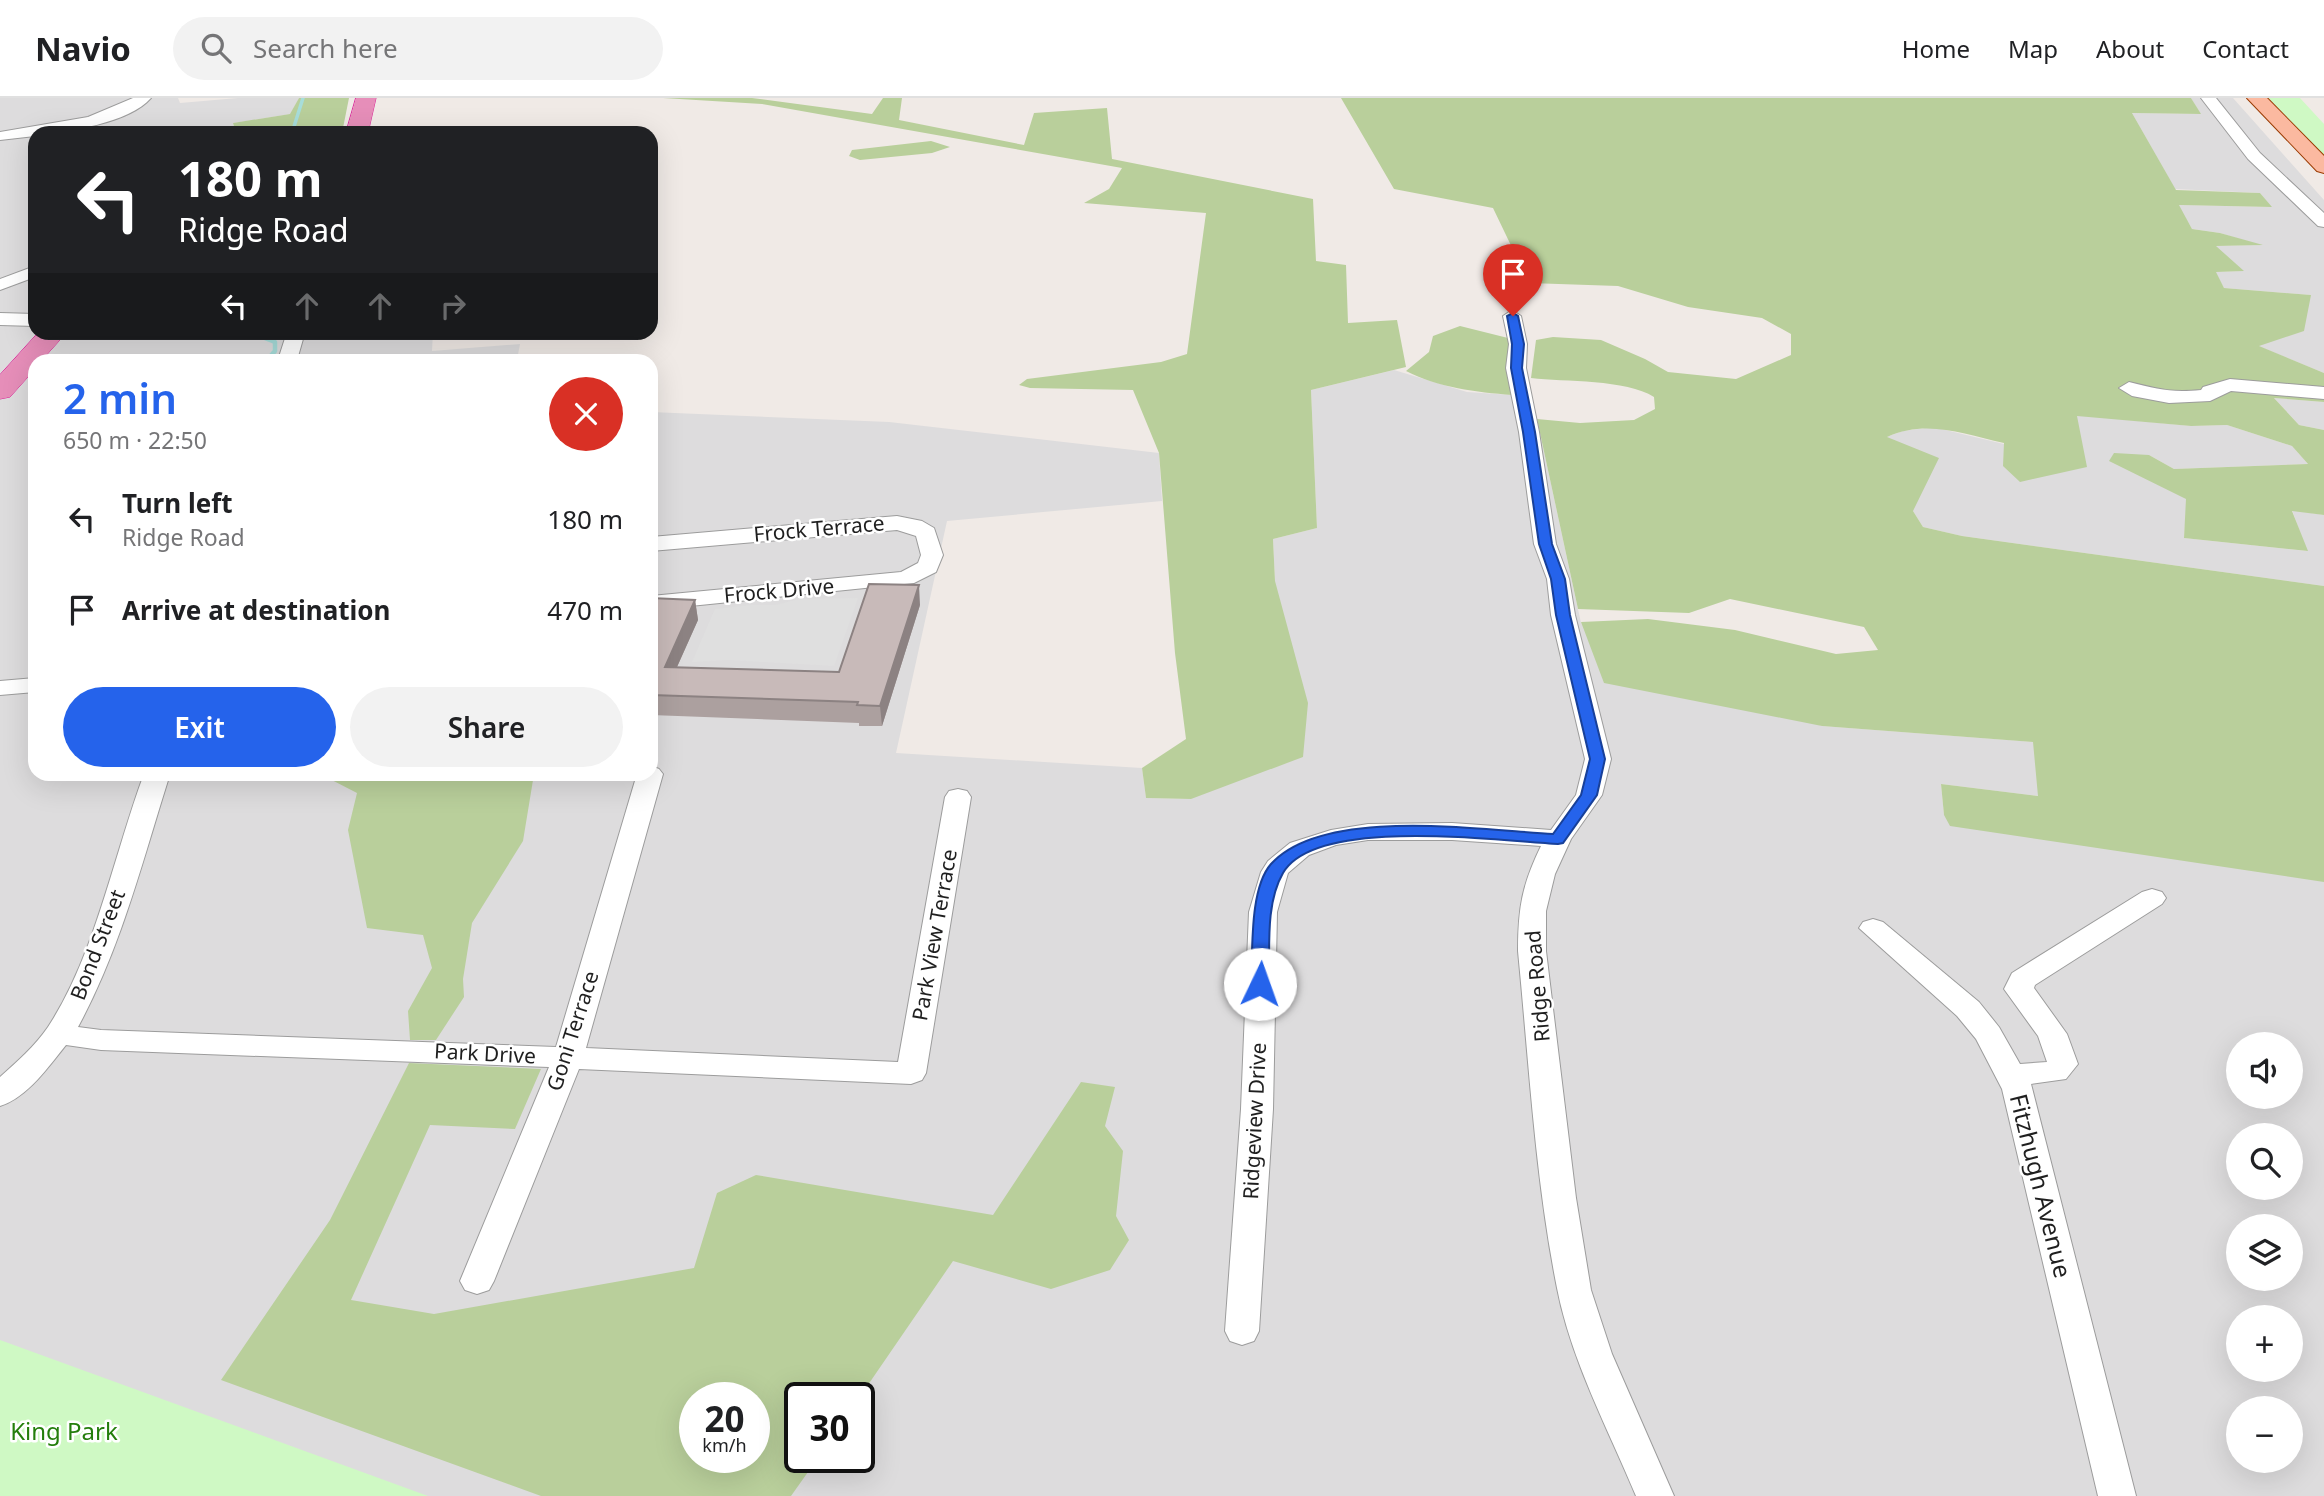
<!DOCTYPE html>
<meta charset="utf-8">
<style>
:root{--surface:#fff;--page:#f2f2f2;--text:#202124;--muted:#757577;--line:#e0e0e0;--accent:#2563eb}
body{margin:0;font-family:"Noto Sans",sans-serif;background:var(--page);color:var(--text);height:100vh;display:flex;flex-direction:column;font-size:26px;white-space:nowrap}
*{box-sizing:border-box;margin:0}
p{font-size:23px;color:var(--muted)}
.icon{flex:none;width:38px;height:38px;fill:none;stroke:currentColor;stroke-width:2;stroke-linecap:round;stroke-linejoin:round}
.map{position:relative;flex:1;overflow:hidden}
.sheet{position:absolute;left:28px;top:256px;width:630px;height:427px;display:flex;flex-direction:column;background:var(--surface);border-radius:21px;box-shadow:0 7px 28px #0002}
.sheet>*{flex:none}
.hud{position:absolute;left:28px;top:28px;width:630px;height:214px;border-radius:21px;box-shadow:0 7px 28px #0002;background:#202124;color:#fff;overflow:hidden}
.fabs{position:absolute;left:2226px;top:934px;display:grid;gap:14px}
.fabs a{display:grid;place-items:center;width:77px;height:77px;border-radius:50%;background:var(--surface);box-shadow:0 7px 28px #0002;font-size:35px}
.speed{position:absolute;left:679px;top:1284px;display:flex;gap:14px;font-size:35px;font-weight:700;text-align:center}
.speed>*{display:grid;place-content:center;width:91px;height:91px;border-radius:50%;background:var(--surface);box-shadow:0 7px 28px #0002;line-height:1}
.speed small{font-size:18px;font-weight:400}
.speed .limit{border:4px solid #111;border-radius:10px;background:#fff;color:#111}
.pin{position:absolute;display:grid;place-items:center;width:60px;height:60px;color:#fff;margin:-72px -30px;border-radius:50% 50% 50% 0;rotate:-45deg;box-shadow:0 0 7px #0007}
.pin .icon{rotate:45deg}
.me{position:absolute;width:77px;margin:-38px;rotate:3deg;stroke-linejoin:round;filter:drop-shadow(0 0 5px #0008)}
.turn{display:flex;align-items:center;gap:24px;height:147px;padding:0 35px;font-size:32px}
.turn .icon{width:91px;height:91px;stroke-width:2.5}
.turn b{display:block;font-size:49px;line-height:60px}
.lanes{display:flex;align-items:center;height:66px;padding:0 35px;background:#0003;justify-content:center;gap:35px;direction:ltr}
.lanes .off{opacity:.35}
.round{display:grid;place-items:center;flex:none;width:74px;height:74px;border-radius:37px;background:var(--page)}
.overview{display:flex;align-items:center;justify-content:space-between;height:119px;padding:0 35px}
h1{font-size:42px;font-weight:600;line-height:52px;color:var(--accent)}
.primary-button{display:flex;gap:14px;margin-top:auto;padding:14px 35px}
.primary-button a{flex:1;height:80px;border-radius:42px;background:var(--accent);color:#fff;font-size:28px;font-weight:600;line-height:80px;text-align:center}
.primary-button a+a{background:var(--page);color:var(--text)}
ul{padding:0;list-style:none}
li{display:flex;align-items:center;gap:21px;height:91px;padding:0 35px}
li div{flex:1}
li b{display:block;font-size:26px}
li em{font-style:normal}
header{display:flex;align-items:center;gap:42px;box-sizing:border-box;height:98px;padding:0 35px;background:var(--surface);border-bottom:2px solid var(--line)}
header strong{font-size:33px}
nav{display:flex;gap:38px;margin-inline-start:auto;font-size:24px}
.search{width:490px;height:63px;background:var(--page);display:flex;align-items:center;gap:18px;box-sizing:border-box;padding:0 24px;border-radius:38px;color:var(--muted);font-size:26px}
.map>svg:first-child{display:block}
.residential{fill:#dddcdd;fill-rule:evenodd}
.forest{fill:#b9cf9b;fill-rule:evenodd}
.park{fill:#cff9c4}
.parking{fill:#dfdfdf}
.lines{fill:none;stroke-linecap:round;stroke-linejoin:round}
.stream-far1{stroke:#a7ddda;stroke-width:3.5}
.stream{stroke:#a7ddda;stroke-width:4.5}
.minor-casing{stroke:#9c9c9c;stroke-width:2}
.major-casing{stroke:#9a3a01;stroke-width:2}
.highway-casing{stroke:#da2799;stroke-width:1}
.minor{fill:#fff;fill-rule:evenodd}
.major{fill:#fbb9a0;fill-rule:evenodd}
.highway{fill:#e68eb9;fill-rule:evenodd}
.wall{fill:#aca09f}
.shaded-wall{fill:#8c8282}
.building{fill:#c8bab9;stroke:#8c8282;stroke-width:2}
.route{fill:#2563eb;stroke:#184099;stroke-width:2}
.labels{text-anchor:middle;stroke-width:5;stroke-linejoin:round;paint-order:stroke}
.street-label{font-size:21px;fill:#1f1f1f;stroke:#fff}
.near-street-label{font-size:24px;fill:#1f1f1f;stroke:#fff}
.near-park-label{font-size:24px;fill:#247e0c;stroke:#fff}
</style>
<header>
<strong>Navio</strong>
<div class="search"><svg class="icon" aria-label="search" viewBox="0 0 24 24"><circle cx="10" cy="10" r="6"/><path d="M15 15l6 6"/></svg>Search here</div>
<nav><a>Home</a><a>Map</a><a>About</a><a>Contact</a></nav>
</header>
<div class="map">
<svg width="2324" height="1398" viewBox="0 0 2324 1398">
<rect width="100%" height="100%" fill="#f0eae6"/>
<path class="residential" d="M0,0H178L180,5L238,0H299L291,16L233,25L236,35H35V234H433L432,253L520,246L517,262H35V676H651V314L889,324L1159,355L1162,403L947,423L896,655L1142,670L1146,700L1191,701L1275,483L1273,441L1317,430L1311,292L1394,272L1467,294L1512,297L1537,321L1581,525L1822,628L2034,644L2039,698L1941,686L1944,717L2324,779V1398H0ZM2238,947H2291V999H2238ZM2238,1038H2291V1090H2238ZM2238,1129H2291V1181H2238ZM2238,1220H2291V1272H2238ZM695,1300H754V1360H695ZM800,1300H859V1360H800ZM2238,1311H2291V1363H2238Z
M2191,0H2233L2324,102V275L2258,248L2311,197L2224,190L2215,174L2242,173L2215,148L2259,147L2220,135L2192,131L2178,107L2271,109L2260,95L2175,91L2132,15L2200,16Z
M2274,300L2324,304V332L2299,327Z
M2077,317L2191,328L2227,327L2292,348L2308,366L2174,371L2149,357L2187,401L2184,440L2307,453L2292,412L2324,417V488L1962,438L1923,429L1913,413L1886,339L1903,333L1933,329L2004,346Z"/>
<path class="forest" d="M299,0H349L342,35H236L233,25L290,16Z
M663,0H752L872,16L883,0H902L899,22L1024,47L1034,15L1107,10L1112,61L1313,101L1316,163L1346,167L1348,225L1397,222L1406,269L1311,292L1317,430L1273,441L1275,483L1308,605L1303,659L1191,701L1146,700L1142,670L1186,641L1175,555L1159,355L1133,292L1030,290L1019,287L1027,281L1161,264L1187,256L1206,115L1084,105L1109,91L1122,70L762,6Z
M1341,0H2191L2201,16L2132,15L2176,92L2260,95L2272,109L2179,107L2192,131L2220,135L2263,147L2216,148L2244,173L2216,174L2224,190L2311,197L2304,233L2259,248L2324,275V304L2274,300L2299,327L2324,332V417L2292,413L2308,453L2184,440L2186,401L2109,363L2114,355L2149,357L2174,371L2308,366L2292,348L2227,327L2191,328L2077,318L2087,369L2020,384L2003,368L2004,345C1963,336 1927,321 1887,339L1939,360L1913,413L1923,429L1962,438L2324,488V784L1950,728L1944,717L1941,686L2038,698L2033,644L1822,628L1604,585L1581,524L1648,521L1735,532L1836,556L1878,552L1864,529L1730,501L1689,515L1578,511L1537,321L1580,325L1634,322L1655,311L1654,299C1626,281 1565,284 1531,280L1536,242L1553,239L1601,242L1645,261L1668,274L1736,281L1791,257V236L1762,220L1688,209L1618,188L1529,185L1493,110L1394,91Z
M931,43L950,49L932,55L860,62L849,58L852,52Z
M1460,228L1508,240L1512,297C1476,294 1439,290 1406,273L1429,254L1433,238Z
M324,676H534L523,743L472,825L463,881L464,899L436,942H410L408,913L432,870L423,837L367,830L348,732L357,695L324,678Z
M409,965L541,971L515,1031L430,1027L351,1202L434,1216L694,1170L717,1095L756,1077L993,1117L1081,984L1115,989L1105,1028L1123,1053L1116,1118L1129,1142L1110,1172L1051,1191L953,1163L859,1300H800V1360H818L791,1398H541L221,1282L330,1122ZM695,1300H754V1360H695Z"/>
<path class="park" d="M2268,0H2300L2324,26V58Z
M0,1242L428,1398H0Z"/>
<path class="parking" d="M858,500L834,568L728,562L692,564L715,511L750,507H776L799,501Z"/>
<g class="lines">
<path class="stream-far1" d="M292,35L303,0
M262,239L254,236L262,234"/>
<path class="stream" d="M257,237L275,244V253L267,262"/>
<defs>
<path id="minor" d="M133,0H151C129,25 67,35 35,35V38L0,42V34L88,19Z
M2201,0H2216L2260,55L2324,115V129L2318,128L2248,61Z
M35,168V179L0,192V181Z
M1512,212L1521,218L1527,246L1526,270L1539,334L1556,446L1569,481L1575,517L1611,661L1602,697L1571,741L1555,776L1546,813V853L1576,1100L1591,1192L1612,1256L1674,1398H1636C1608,1331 1571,1262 1557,1190C1535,1080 1529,965 1518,853C1518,810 1522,787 1541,748L1452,742H1368L1336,747L1309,757L1288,775L1277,814L1273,1011L1259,1233L1254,1243L1242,1247L1230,1243L1225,1233L1241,1011L1249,814L1261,774L1268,763L1290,745L1331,732L1368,726L1452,725L1551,732L1576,697L1585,661L1551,517L1547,481L1534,446L1519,334L1506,270L1509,246L1503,218Z
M0,215L35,216V228L0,227Z
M287,234H305L297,262H278Z
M2230,281L2324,289V301L2231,293L2210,303L2169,305L2132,298L2119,290L2129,284C2158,291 2170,295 2201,292L2203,289Z
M897,418L922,423L934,430L943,457L936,474L914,485L651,512V498L901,474L918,465L921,457L916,438L897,432L651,453V439Z
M35,580V594L0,597V583Z
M651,668L659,671L663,676L586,950L898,964L945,699L949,693L958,691L967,693L971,699L926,975L922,982L911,986L579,971L494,1183L489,1192L477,1196L465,1192L460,1183L549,969L101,952L66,947C49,968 27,1000 0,1008V979C17,964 35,948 48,929C95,858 114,756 144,676H170C143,761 121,850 78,929L101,932L556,949L637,676H651Z
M2152,791L2162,794L2166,800L2162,806L2035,887L2034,890L2067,936L2078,966L2066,981L2031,986L2136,1398H2098L2002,991L1976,941L1957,918L1859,830L1863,824L1873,821L1883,824L1979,904L1999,929L2020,966L2047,964L2038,938L2004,891L2012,875L2142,794Z"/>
<path id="major" d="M2247,0H2267L2324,58V75L2317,73Z"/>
<path id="highway" d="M356,0H376L368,35H346Z
M39,234H67L42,262H35V271L10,299L0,301V277Z"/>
</defs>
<use href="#minor" class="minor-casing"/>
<use href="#major" class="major-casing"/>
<use href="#highway" class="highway-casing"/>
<use href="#minor" class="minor"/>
<use href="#major" class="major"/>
<use href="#highway" class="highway"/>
</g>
<path class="wall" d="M651,500L695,502L698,522L677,569L839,574L920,507L882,628H859V625L651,617Z"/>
<path class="shaded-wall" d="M919,487L920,507L882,628L880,608Z
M695,502L698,522L668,589L665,569Z"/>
<path class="building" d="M869,486L919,487L880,608L857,607L858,604L651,597V500L695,502L665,569L839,574Z"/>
<path class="route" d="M1513,215L1518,218L1524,246L1522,270L1535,334L1552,446L1565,481L1570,517L1605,661L1597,697L1563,745L1558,746C1498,743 1316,718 1283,775C1265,806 1270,852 1269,886L1260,892L1254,891L1251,886C1253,854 1249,791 1271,766C1323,708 1481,732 1553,736L1581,697L1590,661L1556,517L1551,481L1539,446L1523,334L1511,270L1512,246L1507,218Z"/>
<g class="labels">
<g class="street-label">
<text transform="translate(819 431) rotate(-5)" y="7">Frock Terrace</text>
<text transform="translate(779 493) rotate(-5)" y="7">Frock Drive</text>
<text transform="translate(935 837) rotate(-80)" y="7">Park View Terrace</text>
<text transform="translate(98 847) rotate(-69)" y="7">Bond Street</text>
<text transform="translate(1538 888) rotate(-95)" y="7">Ridge Road</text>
<text transform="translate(573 933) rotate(-72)" y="7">Goni Terrace</text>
<text transform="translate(485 956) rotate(3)" y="7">Park Drive</text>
<text transform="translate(1255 1023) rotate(-87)" y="7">Ridgeview Drive</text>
</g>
<g class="near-street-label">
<text transform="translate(2040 1088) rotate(76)" y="8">Fitzhugh Avenue</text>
</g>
<g class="near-park-label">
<text x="64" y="1342">King Park</text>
</g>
</g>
</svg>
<div class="fabs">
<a><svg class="icon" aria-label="sound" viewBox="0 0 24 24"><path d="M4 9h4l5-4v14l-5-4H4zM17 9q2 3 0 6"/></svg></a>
<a><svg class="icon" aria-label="search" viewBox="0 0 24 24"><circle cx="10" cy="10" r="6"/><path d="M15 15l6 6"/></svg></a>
<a><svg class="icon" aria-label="layers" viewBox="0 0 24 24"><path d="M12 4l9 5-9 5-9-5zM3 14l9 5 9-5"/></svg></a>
<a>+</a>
<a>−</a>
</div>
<div class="speed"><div>20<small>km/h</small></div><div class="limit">30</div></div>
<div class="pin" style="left:1513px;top:218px;background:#d93025"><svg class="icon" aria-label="arrive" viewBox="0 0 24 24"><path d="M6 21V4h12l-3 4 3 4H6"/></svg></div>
<svg class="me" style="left:1260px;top:886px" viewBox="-20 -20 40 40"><circle r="19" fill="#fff"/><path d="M0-13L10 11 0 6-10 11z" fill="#2563eb"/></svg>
<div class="hud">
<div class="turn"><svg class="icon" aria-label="left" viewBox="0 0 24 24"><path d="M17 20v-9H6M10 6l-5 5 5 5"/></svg><div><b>180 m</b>Ridge Road</div></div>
<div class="lanes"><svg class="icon" aria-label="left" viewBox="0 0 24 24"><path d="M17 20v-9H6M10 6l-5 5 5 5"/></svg><svg class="icon off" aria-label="ahead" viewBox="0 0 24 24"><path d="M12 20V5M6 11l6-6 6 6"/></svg><svg class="icon off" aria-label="ahead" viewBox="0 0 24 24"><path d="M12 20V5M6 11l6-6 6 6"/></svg><svg class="icon off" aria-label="right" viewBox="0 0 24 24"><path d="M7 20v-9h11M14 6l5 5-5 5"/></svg></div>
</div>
<section class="sheet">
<div class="overview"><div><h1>2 min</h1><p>650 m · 22:50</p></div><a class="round" style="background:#d93025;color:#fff"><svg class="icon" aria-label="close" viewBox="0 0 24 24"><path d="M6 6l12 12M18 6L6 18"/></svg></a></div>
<ul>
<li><svg class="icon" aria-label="left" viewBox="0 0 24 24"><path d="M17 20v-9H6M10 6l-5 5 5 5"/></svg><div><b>Turn left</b><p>Ridge Road</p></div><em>180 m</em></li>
<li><svg class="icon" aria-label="arrive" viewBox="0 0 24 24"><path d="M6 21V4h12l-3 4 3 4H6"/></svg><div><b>Arrive at destination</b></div><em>470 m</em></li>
</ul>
<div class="primary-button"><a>Exit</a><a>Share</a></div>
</section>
</div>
